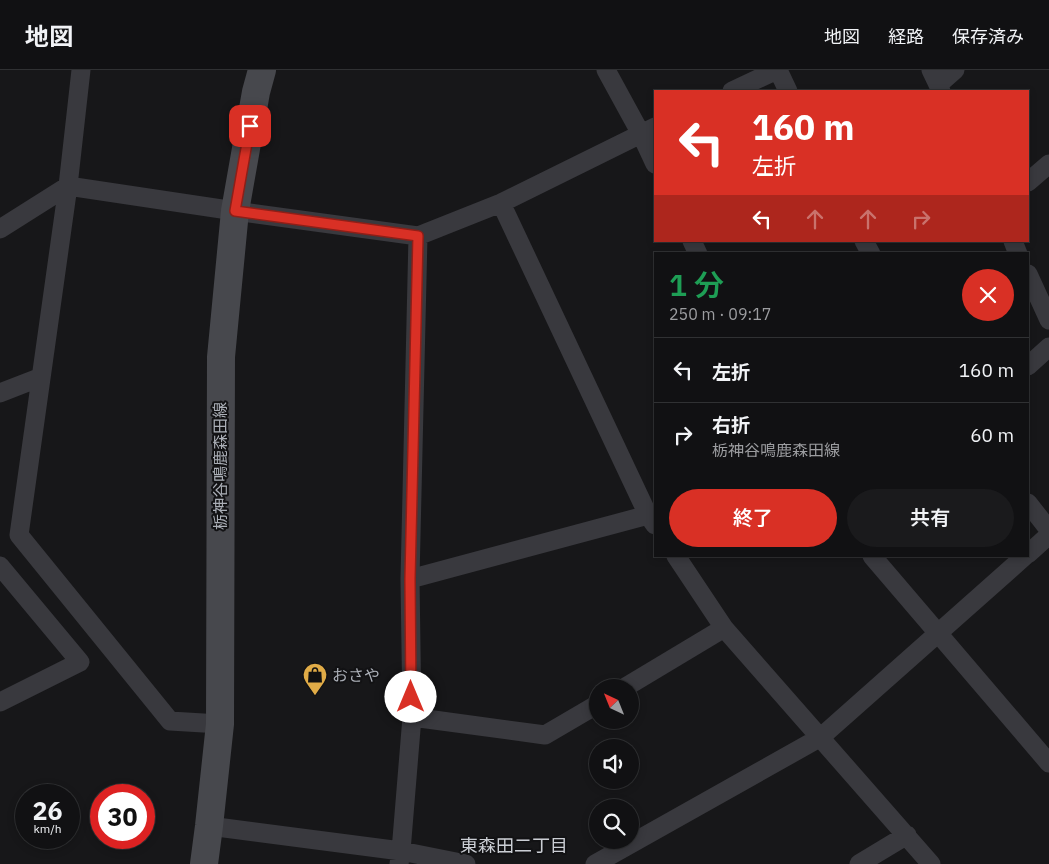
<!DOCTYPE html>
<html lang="ja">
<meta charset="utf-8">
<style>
:root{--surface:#111113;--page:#1a1a1c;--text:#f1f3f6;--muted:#9c9da0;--line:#303133;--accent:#d93025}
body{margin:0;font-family:"IBM Plex Sans","Noto Sans JP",sans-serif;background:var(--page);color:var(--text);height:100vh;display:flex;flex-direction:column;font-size:19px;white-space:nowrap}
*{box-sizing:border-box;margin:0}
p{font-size:16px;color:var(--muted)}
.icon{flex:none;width:28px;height:28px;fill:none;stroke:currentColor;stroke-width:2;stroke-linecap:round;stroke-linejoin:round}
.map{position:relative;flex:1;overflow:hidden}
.details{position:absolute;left:654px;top:182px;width:375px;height:305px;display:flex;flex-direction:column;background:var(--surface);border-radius:0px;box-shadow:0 2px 8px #0003,0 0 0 1px var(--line)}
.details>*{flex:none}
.banner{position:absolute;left:654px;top:20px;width:375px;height:152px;border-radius:0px;box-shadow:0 2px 8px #0003,0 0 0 1px var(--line);background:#d93025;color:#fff;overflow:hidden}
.needle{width:32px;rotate:317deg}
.tools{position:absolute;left:589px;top:609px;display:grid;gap:10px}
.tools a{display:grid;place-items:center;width:50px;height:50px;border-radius:50%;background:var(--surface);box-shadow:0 2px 8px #0003,0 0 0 1px var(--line);font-size:25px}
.speed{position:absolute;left:15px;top:714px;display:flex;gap:10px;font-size:25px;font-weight:700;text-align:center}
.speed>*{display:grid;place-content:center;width:65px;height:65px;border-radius:50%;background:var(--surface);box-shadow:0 2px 8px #0003,0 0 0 1px var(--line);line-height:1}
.speed small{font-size:12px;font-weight:400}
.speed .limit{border:8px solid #d22;background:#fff;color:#111}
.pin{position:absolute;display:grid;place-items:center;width:42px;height:42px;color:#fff;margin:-21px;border-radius:10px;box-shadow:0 2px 8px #0006}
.me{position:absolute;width:55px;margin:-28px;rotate:0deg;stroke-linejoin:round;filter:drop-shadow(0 0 4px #0008)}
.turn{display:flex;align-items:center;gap:18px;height:105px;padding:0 15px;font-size:22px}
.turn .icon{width:65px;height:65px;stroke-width:2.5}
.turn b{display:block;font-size:35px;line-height:42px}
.lanes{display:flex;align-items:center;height:48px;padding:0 15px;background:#0003;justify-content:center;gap:25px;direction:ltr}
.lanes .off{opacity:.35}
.round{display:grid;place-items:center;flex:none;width:52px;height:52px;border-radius:26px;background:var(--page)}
.headline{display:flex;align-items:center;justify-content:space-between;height:85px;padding:0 15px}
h1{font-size:30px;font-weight:600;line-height:38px;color:#1e9e55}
.cta{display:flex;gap:10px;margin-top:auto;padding:10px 15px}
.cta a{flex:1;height:58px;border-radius:30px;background:var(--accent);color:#fff;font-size:20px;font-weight:600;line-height:58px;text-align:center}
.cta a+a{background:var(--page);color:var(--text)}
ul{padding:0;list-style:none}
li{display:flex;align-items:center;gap:15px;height:65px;padding:0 15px;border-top:1px solid var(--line)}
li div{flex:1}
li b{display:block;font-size:19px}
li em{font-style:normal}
header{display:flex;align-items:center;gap:30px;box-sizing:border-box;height:70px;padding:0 25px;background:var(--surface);border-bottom:1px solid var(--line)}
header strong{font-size:24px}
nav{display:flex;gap:28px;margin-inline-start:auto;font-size:18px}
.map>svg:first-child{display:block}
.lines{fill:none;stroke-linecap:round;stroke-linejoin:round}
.street{stroke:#39393e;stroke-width:19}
.secondary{stroke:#47484d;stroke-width:28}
.route-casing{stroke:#8d1f18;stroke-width:12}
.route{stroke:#d93025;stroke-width:9}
.labels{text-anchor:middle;stroke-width:4;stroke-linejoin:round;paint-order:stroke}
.street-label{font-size:16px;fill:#abafb7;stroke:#121214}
.poi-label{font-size:16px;fill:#abafb7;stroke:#121214;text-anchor:start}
.neighbourhood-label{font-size:18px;fill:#cbced4;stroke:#121214}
</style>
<header>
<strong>地図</strong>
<nav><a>地図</a><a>経路</a><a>保存済み</a></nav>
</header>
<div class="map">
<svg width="1049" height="794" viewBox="0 0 1049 794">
<rect width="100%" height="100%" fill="#171719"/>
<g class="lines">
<path class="street" d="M81,0L68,116L19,465L170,651L220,654
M606,0L641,64L655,94
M778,0L788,21
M931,0L941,21
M938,15L955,0
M732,21L777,0
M1028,112L1049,94
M501,133L648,445L655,455
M0,159L68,116L235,141L418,166L501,133L655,57
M692,171L698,184
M864,171L871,184
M1013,171L1018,184
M1028,204L1049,250
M1028,296L1049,277
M0,323L41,307
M1028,433L1049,460
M1028,484L1049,465
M676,486L724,558L931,794
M872,486L1049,693
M0,496L80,592L0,632
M410,509L648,445
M624,618L724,558
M412,647L545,665L598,634
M209,756L401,781L466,794
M399,794L401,781L412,647L410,509L418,166
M595,794L821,667L1025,486
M859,794L907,765"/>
<path class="secondary" d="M204,794L209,756L220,654L221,287L235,141L256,22L262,0"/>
</g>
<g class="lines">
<defs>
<path id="route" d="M250,56L235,141L418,166L410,509L411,627"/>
</defs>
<use href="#route" class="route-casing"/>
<use href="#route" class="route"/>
</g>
<defs>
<symbol id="shop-pin" viewBox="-11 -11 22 30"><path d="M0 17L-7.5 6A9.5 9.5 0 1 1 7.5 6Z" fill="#e1ac47" stroke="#121214"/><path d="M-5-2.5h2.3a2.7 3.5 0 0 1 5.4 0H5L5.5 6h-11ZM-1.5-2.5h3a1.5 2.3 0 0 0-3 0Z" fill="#111"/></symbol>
</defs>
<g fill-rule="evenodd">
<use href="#shop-pin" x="301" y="591" width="28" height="38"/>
</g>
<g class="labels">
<g class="street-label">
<text transform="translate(220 396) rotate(-90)" y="6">栃神谷鳴鹿森田線</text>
</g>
<g class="poi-label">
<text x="332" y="611">おさや</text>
</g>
<g class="neighbourhood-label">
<text x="514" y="782">東森田二丁目</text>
</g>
</g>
</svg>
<div class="tools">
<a><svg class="needle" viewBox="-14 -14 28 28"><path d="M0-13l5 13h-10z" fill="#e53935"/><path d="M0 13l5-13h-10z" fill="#9c9da0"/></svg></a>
<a><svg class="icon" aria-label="sound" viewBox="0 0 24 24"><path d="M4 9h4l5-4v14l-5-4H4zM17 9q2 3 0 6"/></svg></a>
<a><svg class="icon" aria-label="search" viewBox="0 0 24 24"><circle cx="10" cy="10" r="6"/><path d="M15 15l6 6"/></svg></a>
</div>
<div class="speed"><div>26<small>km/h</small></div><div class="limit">30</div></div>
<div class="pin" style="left:250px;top:56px;background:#d93025"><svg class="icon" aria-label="arrive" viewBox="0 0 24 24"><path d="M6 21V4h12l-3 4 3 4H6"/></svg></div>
<svg class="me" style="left:411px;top:627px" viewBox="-20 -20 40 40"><circle r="19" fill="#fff"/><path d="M0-13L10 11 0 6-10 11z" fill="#d93025"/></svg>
<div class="banner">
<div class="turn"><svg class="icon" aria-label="left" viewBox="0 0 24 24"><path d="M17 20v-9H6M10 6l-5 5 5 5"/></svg><div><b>160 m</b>左折</div></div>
<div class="lanes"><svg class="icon" aria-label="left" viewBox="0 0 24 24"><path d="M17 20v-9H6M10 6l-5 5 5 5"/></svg><svg class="icon off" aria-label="ahead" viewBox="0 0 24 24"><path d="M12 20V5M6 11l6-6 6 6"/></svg><svg class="icon off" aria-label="ahead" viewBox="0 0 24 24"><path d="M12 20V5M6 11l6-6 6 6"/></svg><svg class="icon off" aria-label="right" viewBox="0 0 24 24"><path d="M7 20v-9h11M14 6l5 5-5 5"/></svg></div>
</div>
<section class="details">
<div class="headline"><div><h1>1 分</h1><p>250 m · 09:17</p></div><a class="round" style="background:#d93025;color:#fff"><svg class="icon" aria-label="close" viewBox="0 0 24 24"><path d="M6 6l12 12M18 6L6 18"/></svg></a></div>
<ul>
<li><svg class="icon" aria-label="left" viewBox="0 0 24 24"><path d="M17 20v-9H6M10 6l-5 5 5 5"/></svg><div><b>左折</b></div><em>160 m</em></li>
<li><svg class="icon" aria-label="right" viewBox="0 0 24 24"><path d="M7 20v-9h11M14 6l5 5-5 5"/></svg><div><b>右折</b><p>栃神谷鳴鹿森田線</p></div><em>60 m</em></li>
</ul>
<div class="cta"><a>終了</a><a>共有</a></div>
</section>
</div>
